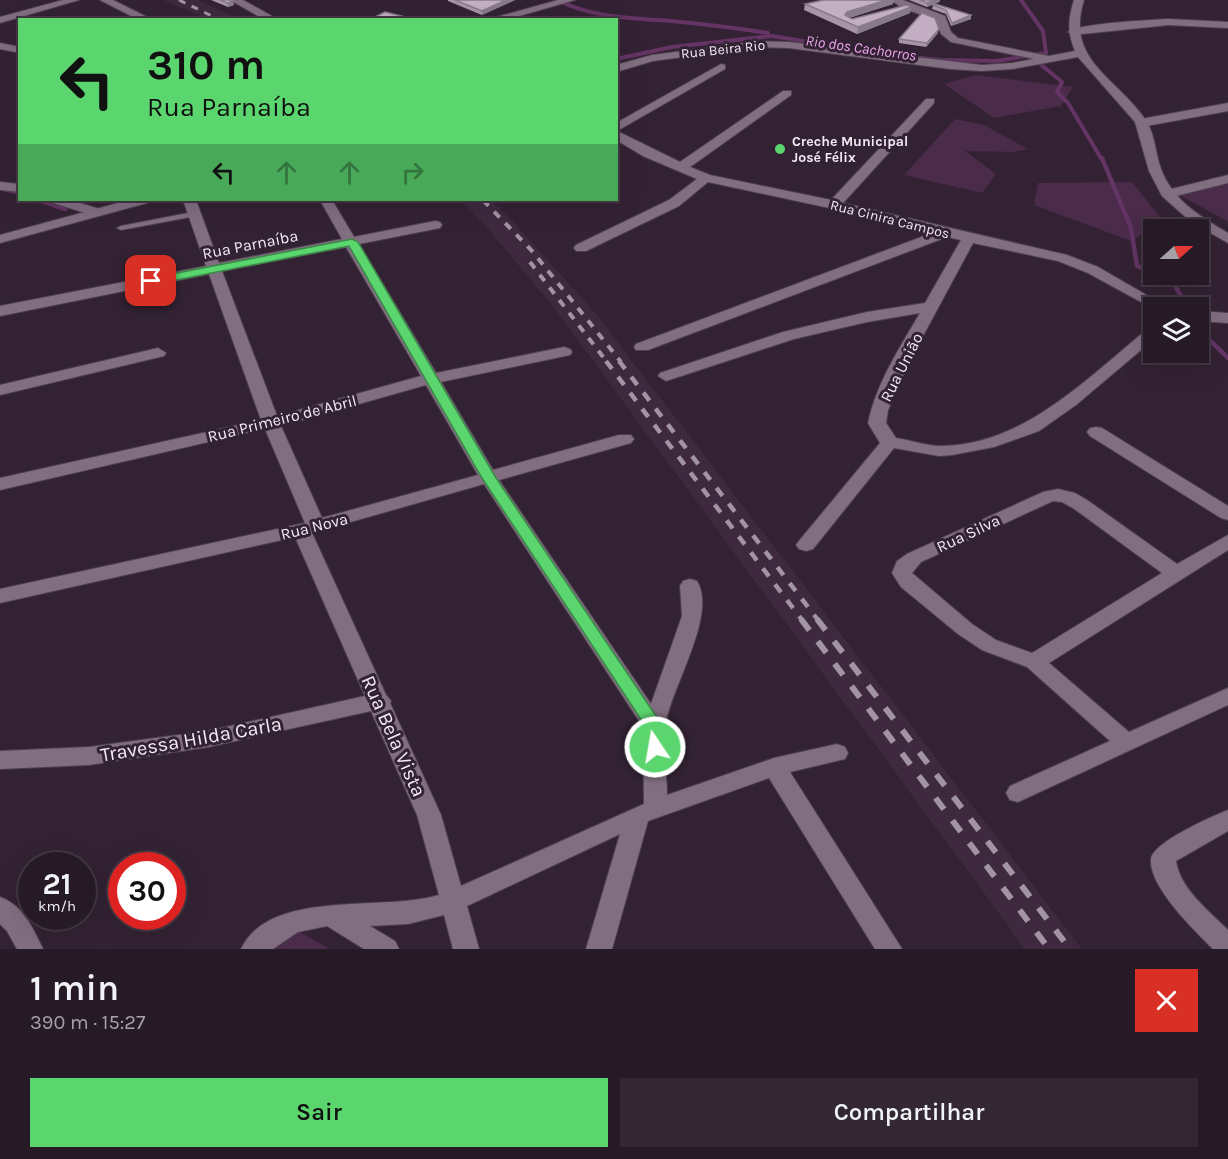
<!DOCTYPE html>
<html lang="pt">
<meta charset="utf-8">
<style>
:root{--surface:#261a26;--page:#322732;--text:#f1f3f6;--muted:#a4a1a7;--line:#423843;--accent:#5bd56e}
body{margin:0;font-family:Karla,sans-serif;background:var(--page);color:var(--text);height:100vh;display:flex;flex-direction:column;font-size:22px;white-space:nowrap}
*{box-sizing:border-box;margin:0}
p{font-size:20px;color:var(--muted)}
.icon{flex:none;width:33px;height:33px;fill:none;stroke:currentColor;stroke-width:2;stroke-linecap:round;stroke-linejoin:round}
.map{position:relative;height:949px;overflow:hidden}
.drawer{display:flex;flex-direction:column;background:var(--surface);flex:1}
.drawer>*{flex:none}
.hud{position:absolute;left:18px;top:18px;width:600px;height:183px;border-radius:0px;box-shadow:0 6px 24px #0002,0 0 0 2px var(--line);background:#5bd56e;color:#111;overflow:hidden}
.needle{width:39px;rotate:69deg}
.controls{position:absolute;left:1143px;top:219px;display:grid;gap:12px}
.controls a{display:grid;place-items:center;width:66px;height:66px;border-radius:0px;background:var(--surface);box-shadow:0 6px 24px #0002,0 0 0 2px var(--line);font-size:30px}
.speed{position:absolute;left:18px;top:852px;display:flex;gap:12px;font-size:30px;font-weight:700;text-align:center}
.speed>*{display:grid;place-content:center;width:78px;height:78px;border-radius:50%;background:var(--surface);box-shadow:0 6px 24px #0002,0 0 0 2px var(--line);line-height:1}
.speed small{font-size:15px;font-weight:400}
.speed .limit{border:9px solid #d22;background:#fff;color:#111}
.pin{position:absolute;display:grid;place-items:center;width:51px;height:51px;color:#fff;margin:-26px;border-radius:12px;box-shadow:0 3px 9px #0006}
.me{position:absolute;width:66px;margin:-33px;rotate:348deg;stroke-linejoin:round;filter:drop-shadow(0 0 4px #0008)}
.turn{display:flex;align-items:center;gap:21px;height:126px;padding:0 30px;font-size:27px}
.turn .icon{width:78px;height:78px;stroke-width:2.5}
.turn b{display:block;font-size:42px;line-height:51px}
.lanes{display:flex;align-items:center;height:57px;padding:0 30px;background:#0003;justify-content:center;gap:30px;direction:ltr}
.lanes .off{opacity:.35}
.round{display:grid;place-items:center;flex:none;width:63px;height:63px;border-radius:0px;background:var(--page)}
.headline{display:flex;align-items:center;justify-content:space-between;height:102px;padding:0 30px}
h1{font-size:36px;font-weight:600;line-height:45px}
.action{display:flex;gap:12px;margin-top:auto;padding:12px 30px}
.action a{flex:1;height:69px;border-radius:0px;background:var(--accent);color:#111;font-size:24px;font-weight:600;line-height:69px;text-align:center}
.action a+a{background:var(--page);color:var(--text)}
.map>svg:first-child{display:block}
.built{fill:#3e293f}
.green{fill:#4a2b4a}
.lines{fill:none;stroke-linecap:round;stroke-linejoin:round}
.stream-far1{stroke:#633464;stroke-width:4}
.stream{stroke:#633464;stroke-width:4.5}
.lane-casing{stroke:#4e404e;stroke-width:2}
.street-casing{stroke:#4e404e;stroke-width:2}
.secondary-casing{stroke:#4e404e;stroke-width:2}
.lane{fill:#826e81;fill-rule:evenodd}
.street{fill:#826e81;fill-rule:evenodd}
.secondary{fill:#826e81;fill-rule:evenodd}
.rail-far3{stroke:#a294a2;stroke-width:3;stroke-dasharray:7 7;stroke-linecap:butt}
.rail-far2{stroke:#a294a2;stroke-width:4;stroke-dasharray:8 8;stroke-linecap:butt}
.rail-far1{stroke:#a294a2;stroke-width:4.5;stroke-dasharray:10 10;stroke-linecap:butt}
.rail{stroke:#a294a2;stroke-width:6;stroke-dasharray:14 14;stroke-linecap:butt}
.wall{fill:#a896a8}
.shaded-wall{fill:#887a88}
.building{fill:#c3aec3;stroke:#887a88;stroke-width:1.5}
.route{fill:#5bd56e;stroke:#3b8a48;stroke-width:1.5}
.poi-dot{fill:#5bd56e;stroke:#323;stroke-width:2}
.labels{text-anchor:middle;stroke-width:6;stroke-linejoin:round;paint-order:stroke}
.far-street-label{font-size:14px;fill:#f4e9f4;stroke:#323}
.far-poi-label{font-size:14px;font-weight:bold;fill:#f4e9f4;stroke:#323;text-anchor:start}
.far-water-label{font-size:15px;font-style:italic;fill:#eda5ed;stroke:#323}
.street-label{font-size:16px;fill:#f4e9f4;stroke:#323}
.near-street-label{font-size:20px;fill:#f4e9f4;stroke:#323}
</style>
<div class="map">
<svg width="1228" height="949" viewBox="0 0 1228 949">
<rect width="100%" height="100%" fill="#323"/>
<path class="built" d="M163,0H198L240,19H208Z
M460,200H490L508,216L597,315L1082,949H1025L555,309L485,225Z"/>
<path class="green" d="M976,75L1073,87L1061,106L994,118L944,84Z
M955,119L984,125L1028,149L1015,152L965,151L996,174L982,193L904,175Z
M1228,180V222L1176,193Z
M1132,182L1163,221L1131,241L1034,205L1038,183Z
M291,927L330,949H272Z"/>
<g class="lines">
<path class="stream-far1" d="M557,0C594,18 630,18 671,21C703,24 736,28 768,33
M1042,58L1039,63L1062,82L1057,92L1068,103L1102,160
M616,59L672,47L772,36L884,54L940,60L996,61L1046,53L1043,31L1021,0"/>
<path class="stream" d="M1102,158L1131,228L1137,266L1154,273
M0,188L20,193
M39,200L65,209
M142,202L153,200
M1156,274L1174,284L1188,308
M1198,329L1228,358"/>
<defs>
<path id="lane" d="M193,212L197,214L196,216L121,230L117,228L121,226Z"/>
<path id="street" d="M63,0H79L0,23V17Z
M100,0H113L153,20H139Z
M558,0H575L505,20H486Z
M891,0H903L945,16L951,32L958,38L1049,56L1054,59L1049,62L951,42L941,34L936,20L902,8Z
M1169,19L1228,22V28L1169,25L1073,35L1068,32C1080,23 1150,20 1169,19Z
M0,43L20,47V53L0,49Z
M721,64L725,65V69L617,131L680,162L783,91H791V95L690,167L710,175L831,200L926,99H934V103L843,203L1067,255L1098,267L1169,308H1154V309L1088,273L1058,261L973,243L909,362L888,410L886,423L896,438C910,440 926,446 941,446C1025,445 1088,377 1149,328L1154,326V339L1076,405L1039,431L994,447L952,455L939,456L894,448L813,549L806,551L799,549L796,545L799,541L880,443L868,423C876,384 900,347 920,313L867,322L794,339L666,381L658,376L660,373L783,332L867,312L925,303L961,240L947,237L648,350H636L634,347L636,344L932,233L834,209L708,182L679,206L586,251H576L574,248L576,245L669,200L697,179L643,156L616,140V123Z
M1228,103V111L1141,127L1135,123L1141,119Z
M1228,175V183L1168,198L1161,194L1163,191Z
M0,182L20,184V192L0,190Z
M51,200H70L100,209L102,212L95,216L53,203Z
M183,200H196L219,263L342,239L320,200H332L354,237L435,221L440,222L442,225L440,228L359,244L436,373L564,347L570,349L572,352L570,355L441,382L493,470L619,435H631L634,439L631,443L499,480L651,704L682,616L680,586L683,581L690,579L697,581C718,615 670,689 665,726C662,748 667,773 667,795L774,758L837,744L845,747L848,753L845,759L790,772L902,949H875L769,778L648,821L612,949H586L620,834L467,906L479,949H453L444,915L408,924L370,926L395,941L399,949H364L327,926L298,932L273,949H241C270,888 384,912 439,895L417,815L371,711L208,747L89,765L0,769V751L89,747L208,731L365,696L295,537L0,603V589L305,523L265,429L0,490V478L261,420L209,274L0,316V306L206,266ZM346,247L421,376L277,416L222,271ZM426,385L478,475L322,518L281,426ZM484,484L643,727L644,804L461,886L441,815L390,703L391,701L386,695L312,533Z
M1198,311L1228,313V323L1198,321Z
M158,348L166,353L164,356L0,395V385Z
M1096,427L1102,428L1228,506V520L1221,518L1090,436L1087,432L1090,428Z
M1058,489L1075,493L1087,500L1177,564L1228,535V550L1049,663L1129,732L1228,688V705L1018,802L1010,800L1006,793L1010,786L1110,741L1027,667L982,650L958,634L901,587L892,573L897,561L907,554L1043,492ZM1053,501L1062,502L1073,508L1162,573L1032,653L996,640L972,624L912,573L921,562Z
M1228,810V831L1176,861C1180,889 1209,911 1228,930V949H1213C1195,931 1148,886 1151,859C1153,842 1213,816 1228,810Z
M0,897C23,905 33,928 43,949H17L7,931L0,924Z"/>
<path id="secondary" d="M230,0H243L279,20H265Z
M1074,0H1084C1065,60 1115,76 1145,119C1154,132 1155,148 1159,163C1169,198 1199,216 1228,233V243L1191,222L1162,196L1149,171L1135,122L1078,57L1012,69L982,71L950,69L789,48L758,47L653,61L616,72V65L652,55L758,41L789,42L982,65L1012,63L1075,51C1067,32 1068,19 1074,0Z
M129,200H149L147,203L0,243V235Z"/>
</defs>
<use href="#lane" class="lane-casing"/>
<use href="#street" class="street-casing"/>
<use href="#secondary" class="secondary-casing"/>
<use href="#lane" class="lane"/>
<use href="#street" class="street"/>
<use href="#secondary" class="secondary"/>
<path class="rail-far3" d="M179,0L220,20"/>
<path class="rail-far2" d="M483,200L533,252L621,362
M530,262L607,362"/>
<path class="rail-far1" d="M606,361L802,620
M619,361L818,620"/>
<path class="rail" d="M801,619L1049,949
M817,619L1070,949"/>
</g>
<path class="wall" d="M211,0H232L234,5L228,7Z
M448,0H515L482,15L448,1Z
M824,0H894L893,4L849,18L852,19L911,7L910,13L857,34L804,10L805,4Z
M909,0H940L939,2L927,7Z
M933,5L971,19L951,26L946,14L932,9Z
M938,33L926,47L899,43V39Z"/>
<path class="shaded-wall" d="M506,0H515L482,15V11Z
M887,0H894L893,4L846,19L845,15L847,12Z
M935,0H940L939,2L927,7V3Z
M233,1L234,5L228,7L227,3Z
M911,7L910,13L857,34L858,27Z
M971,15V19L951,26L952,23Z
M939,29L938,33L926,47L927,43Z"/>
<path class="building" d="M220,0H232L233,1L227,3Z
M455,0H506L482,11Z
M824,0H887L847,12L845,15L852,19L907,5L911,7L858,27L805,4Z
M920,0H935L927,3Z
M935,4L971,15L952,23L946,10L933,5Z
M385,12L417,20H369Z
M922,13L935,18L939,29L927,43L899,39Z"/>
<path class="route" d="M352,239L358,242L496,478L660,722C664,730 665,744 661,752L655,754L649,752L646,747V727L482,478L349,246L151,285L145,281L151,278Z"/>
<circle class="poi-dot" cx="780" cy="149" r="6"/>
<g class="labels">
<g class="far-street-label">
<text transform="translate(723 49) rotate(-6)" y="5">Rua Beira Rio</text>
<text transform="translate(890 219) rotate(14)" y="5">Rua Cinira Campos</text>
</g>
<g class="far-poi-label">
<text x="792" y="146">Creche Municipal<tspan x="792" dy="16">José Félix</tspan></text>
</g>
<g class="far-water-label">
<text transform="translate(861 48) rotate(8)" y="5">Rio dos Cachorros</text>
</g>
<g class="street-label">
<text transform="translate(250 244) rotate(-11)" y="6">Rua Parnaíba</text>
<text transform="translate(901 367) rotate(-63)" y="6">Rua União</text>
<text transform="translate(282 418) rotate(-14)" y="6">Rua Primeiro de Abril</text>
<text transform="translate(314 526) rotate(-14)" y="6">Rua Nova</text>
<text transform="translate(968 533) rotate(-25)" y="6">Rua Silva</text>
</g>
<g class="near-street-label">
<text transform="translate(394 736) rotate(66)" y="7">Rua Bela Vista</text>
<text transform="translate(191 739) rotate(-10)" y="7">Travessa Hilda Carla</text>
</g>
</g>
</svg>
<div class="controls">
<a><svg class="needle" viewBox="-14 -14 28 28"><path d="M0-13l5 13h-10z" fill="#e53935"/><path d="M0 13l5-13h-10z" fill="#a4a1a7"/></svg></a>
<a><svg class="icon" aria-label="layers" viewBox="0 0 24 24"><path d="M12 4l9 5-9 5-9-5zM3 14l9 5 9-5"/></svg></a>
</div>
<div class="speed"><div>21<small>km/h</small></div><div class="limit">30</div></div>
<div class="pin" style="left:151px;top:281px;background:#d93025"><svg class="icon" aria-label="arrive" viewBox="0 0 24 24"><path d="M6 21V4h12l-3 4 3 4H6"/></svg></div>
<svg class="me" style="left:655px;top:747px" viewBox="-20 -20 40 40"><circle r="17" fill="#5bd56e" stroke="#fff" stroke-width="3"/><path d="M0-11L8 9 0 5-8 9z" fill="#fff"/></svg>
<div class="hud">
<div class="turn"><svg class="icon" aria-label="left" viewBox="0 0 24 24"><path d="M17 20v-9H6M10 6l-5 5 5 5"/></svg><div><b>310 m</b>Rua Parnaíba</div></div>
<div class="lanes"><svg class="icon" aria-label="left" viewBox="0 0 24 24"><path d="M17 20v-9H6M10 6l-5 5 5 5"/></svg><svg class="icon off" aria-label="ahead" viewBox="0 0 24 24"><path d="M12 20V5M6 11l6-6 6 6"/></svg><svg class="icon off" aria-label="ahead" viewBox="0 0 24 24"><path d="M12 20V5M6 11l6-6 6 6"/></svg><svg class="icon off" aria-label="right" viewBox="0 0 24 24"><path d="M7 20v-9h11M14 6l5 5-5 5"/></svg></div>
</div>
</div>
<section class="drawer">
<div class="headline"><div><h1>1 min</h1><p>390 m · 15:27</p></div><a class="round" style="background:#d93025;color:#fff"><svg class="icon" aria-label="close" viewBox="0 0 24 24"><path d="M6 6l12 12M18 6L6 18"/></svg></a></div>
<div class="action"><a>Sair</a><a>Compartilhar</a></div>
</section>
